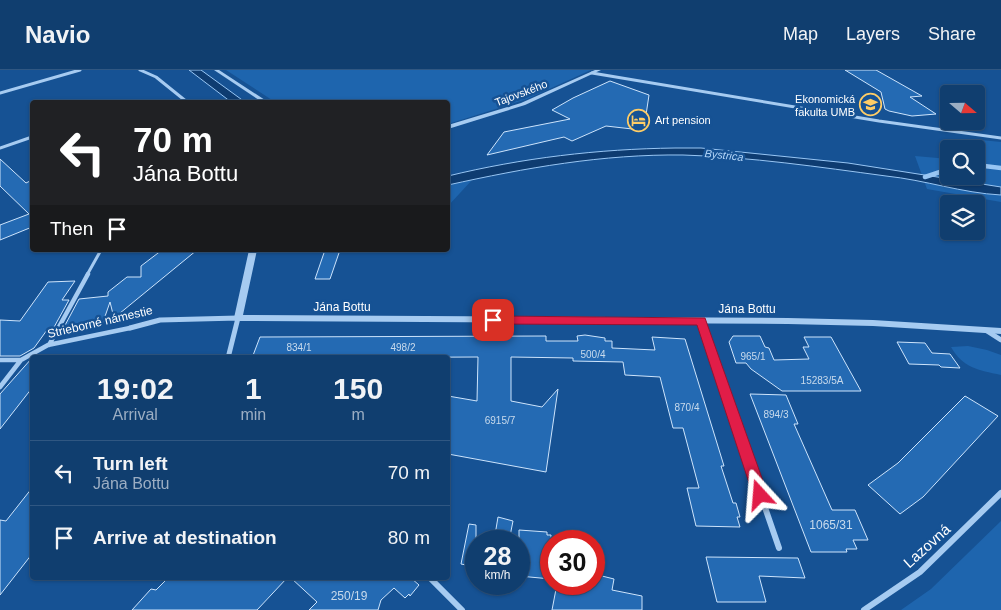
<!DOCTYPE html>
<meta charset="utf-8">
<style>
:root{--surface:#103e6f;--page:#194574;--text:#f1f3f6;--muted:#9caec3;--line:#305782}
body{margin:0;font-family:Helvetica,sans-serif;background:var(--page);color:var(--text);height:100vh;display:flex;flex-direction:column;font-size:19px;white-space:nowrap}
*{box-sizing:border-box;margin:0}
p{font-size:16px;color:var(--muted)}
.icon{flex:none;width:28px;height:28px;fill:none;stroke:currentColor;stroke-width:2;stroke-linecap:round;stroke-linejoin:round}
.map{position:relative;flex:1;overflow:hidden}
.details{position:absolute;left:30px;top:285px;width:420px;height:225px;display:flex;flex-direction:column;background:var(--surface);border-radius:5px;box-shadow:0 1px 4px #0004,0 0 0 1px var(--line)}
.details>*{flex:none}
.top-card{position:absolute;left:30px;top:30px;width:420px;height:152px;border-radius:5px;box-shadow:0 1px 4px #0004,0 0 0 1px var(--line);background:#202124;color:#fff;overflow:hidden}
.needle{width:32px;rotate:110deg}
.buttons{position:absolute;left:940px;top:15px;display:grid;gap:10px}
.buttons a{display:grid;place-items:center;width:45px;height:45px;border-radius:5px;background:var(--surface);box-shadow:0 1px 4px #0004,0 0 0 1px var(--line);font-size:25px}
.speed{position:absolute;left:465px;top:460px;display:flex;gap:10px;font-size:25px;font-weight:700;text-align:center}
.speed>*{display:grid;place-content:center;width:65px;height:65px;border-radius:50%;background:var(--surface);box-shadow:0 1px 4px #0004,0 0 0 1px var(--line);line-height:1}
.speed small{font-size:12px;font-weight:400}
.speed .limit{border:8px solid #d22;background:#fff;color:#111}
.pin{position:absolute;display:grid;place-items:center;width:42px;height:42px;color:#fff;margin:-21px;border-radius:10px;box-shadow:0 2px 8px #0006}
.me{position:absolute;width:55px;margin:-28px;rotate:341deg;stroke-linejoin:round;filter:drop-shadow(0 0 4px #0008)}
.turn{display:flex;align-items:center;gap:18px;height:105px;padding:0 20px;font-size:22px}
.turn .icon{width:65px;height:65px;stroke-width:2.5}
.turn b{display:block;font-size:35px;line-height:42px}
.then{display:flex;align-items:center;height:48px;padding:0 20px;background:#0003;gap:10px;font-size:19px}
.eta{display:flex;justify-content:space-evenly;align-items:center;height:85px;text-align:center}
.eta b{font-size:30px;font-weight:700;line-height:35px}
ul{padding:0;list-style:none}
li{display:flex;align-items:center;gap:15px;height:65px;padding:0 20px;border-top:1px solid var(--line)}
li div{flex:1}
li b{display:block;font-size:19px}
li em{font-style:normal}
header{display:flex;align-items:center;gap:30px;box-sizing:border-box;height:70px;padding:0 25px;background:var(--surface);border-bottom:1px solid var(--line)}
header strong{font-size:24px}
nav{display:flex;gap:28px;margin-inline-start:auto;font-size:18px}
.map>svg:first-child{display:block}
.green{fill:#1e65ae}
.water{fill:#0e3c71;stroke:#98c6f4}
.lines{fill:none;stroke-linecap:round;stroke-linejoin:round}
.stream{stroke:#98c6f4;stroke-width:4.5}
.building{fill:#246ab3;stroke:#cde4fc}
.pedestrian-far1{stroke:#a6cbf1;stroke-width:3}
.pedestrian{stroke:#a6cbf1;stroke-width:4.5}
.minor-far2{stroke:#a6cbf1;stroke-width:3}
.minor-far1{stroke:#a6cbf1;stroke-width:5}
.minor{stroke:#a6cbf1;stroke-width:6}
.tertiary{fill:#a6cbf1;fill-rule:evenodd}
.route{fill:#e11d48;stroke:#92132f}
.labels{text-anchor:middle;stroke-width:5;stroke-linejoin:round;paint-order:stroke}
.number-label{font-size:10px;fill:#c8daec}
.far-street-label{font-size:11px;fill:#fff;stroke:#165294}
.far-poi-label{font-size:11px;fill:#fff;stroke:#165294;text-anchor:end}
.far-water-label{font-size:11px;font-style:italic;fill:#b2d5f8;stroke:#165294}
.street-label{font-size:12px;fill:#fff;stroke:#165294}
.near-number-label{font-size:12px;fill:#c8daec}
.near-street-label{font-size:15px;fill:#fff;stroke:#165294}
</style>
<header>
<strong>Navio</strong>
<nav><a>Map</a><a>Layers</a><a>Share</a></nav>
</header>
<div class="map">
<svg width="1001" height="540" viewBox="0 0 1001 540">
<rect width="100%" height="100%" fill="#165294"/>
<path class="green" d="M226,0H591L527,29L448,54V32H275Z
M971,69L1001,72V132L927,119L915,86L949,89V106H976V92H983Z
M472,110L448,136V115Z
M968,276L987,280L1001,285V305C978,300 963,298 951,277Z
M1001,451V540H901L931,519Z"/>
<path class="water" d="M189,0H201L245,32H231Z
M675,78H701L848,93L1001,117V125C962,123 925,110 886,106C819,97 751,87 683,85C603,84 525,98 448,115V106C522,88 598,79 675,78Z"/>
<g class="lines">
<path class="stream" d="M976,95L1001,98
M925,107L949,99"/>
</g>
<path class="building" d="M845,0H876L922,26L910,27L936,44L912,46L889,41L885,39L881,22Z
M610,11L649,25L646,45L643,44L641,60L606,56L572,71L564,67L487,85L504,62L570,49L552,40L573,28Z
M0,89L26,113L32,110V157L0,170V155L29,144L0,116Z
M162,180H197L114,248L110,232L102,255L63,259L79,229L108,226V222L127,207H141V196Z
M325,180H340L330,209H315Z
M75,211L62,230H69L53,259L47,260L34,278L20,286H0V250L20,251L48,212Z
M585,265L605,268V271H612V278L655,280L652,267L685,269L724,396H721L733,433H736L740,447H737L740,457L696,456L687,418H699L683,358H673L660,307L625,305L623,292L573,291V288L511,287V331L542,337L558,319L546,402L448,384V326L477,331L478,287L252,288L260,267L546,266V271H578L577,266Z
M733,266H760L765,277L769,278L774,290L809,289L803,277H809L804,267H831L861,321H782L751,299L746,293H736L729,272Z
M897,272L925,273L932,283L950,284L960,298L941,297L939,295L909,294Z
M32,288V318L0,359V324Z
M750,324L786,325L798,354H794L832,440H855L868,470H853L857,479H846L847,482H811Z
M965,326L998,346L923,427L900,444L868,415L898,393Z
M32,418V484L0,525V450L6,451Z
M498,447L513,451L509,471H494Z
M469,454L476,455V497L461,494Z
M519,460L547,462V465H551V509L519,506Z
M706,487L798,488L805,508L759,506L766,532H717Z
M594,504L614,509L612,520L642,526V540H552L557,514H594Z
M168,508H287L257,540H132L151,519L156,520Z
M291,508H411L419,515L410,526L409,524L405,528L394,518L381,530L378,540H309L317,532Z"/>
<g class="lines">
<path class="pedestrian-far1" d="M87,205L101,180"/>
<path class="pedestrian" d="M49,275L88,204
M0,290H21
M0,317L21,290L48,275L130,258"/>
<path class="minor-far2" d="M140,0L156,7L187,32
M592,3L879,51L1001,68
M0,23L80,0
M0,78L32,67"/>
<path class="minor-far1" d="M701,251L736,352
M130,258L160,250L238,248L228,288
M987,261L1001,270"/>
<path class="minor" d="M735,351L779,478
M430,508L462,540
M864,540L920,502L1001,423"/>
<path class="tertiary" d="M214,0H219L268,32H262Z
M595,0H601L525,35L448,59V55L521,33Z
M249,180H257L243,245L788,248L873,250L1001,258V264L873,256L788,254L238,251L234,248Z"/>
</g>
<path class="route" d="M493,246L705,248L768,425L766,429L760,431L755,429L753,425L697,255L493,254L487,250Z"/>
<defs>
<symbol id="university-ring" viewBox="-11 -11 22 22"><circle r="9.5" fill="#165294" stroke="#ffcd66" stroke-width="1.5"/><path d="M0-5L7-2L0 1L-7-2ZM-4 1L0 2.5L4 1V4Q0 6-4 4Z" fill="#ffcd66"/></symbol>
<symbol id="hotel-ring" viewBox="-11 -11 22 22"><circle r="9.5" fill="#165294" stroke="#ffcd66" stroke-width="1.5"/><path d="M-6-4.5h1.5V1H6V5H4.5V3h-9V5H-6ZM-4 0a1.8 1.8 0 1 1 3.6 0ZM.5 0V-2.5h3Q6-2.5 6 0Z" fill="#ffcd66"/></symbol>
</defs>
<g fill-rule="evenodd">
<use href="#university-ring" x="858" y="22" width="25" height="25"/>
<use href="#hotel-ring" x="626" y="38" width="25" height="25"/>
</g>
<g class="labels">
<g class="number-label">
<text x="299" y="281">834/1</text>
<text x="403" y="281">498/2</text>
<text x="593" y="288">500/4</text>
<text x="753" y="290">965/1</text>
<text x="822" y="314">15283/5A</text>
<text x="687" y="341">870/4</text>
<text x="776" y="348">894/3</text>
<text x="500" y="354">6915/7</text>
</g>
<g class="far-street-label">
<text transform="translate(521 23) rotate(-21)" y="4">Tajovského</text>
</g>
<g class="far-poi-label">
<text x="855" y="33">Ekonomická<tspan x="855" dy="13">fakulta UMB</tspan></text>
<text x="655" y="54" text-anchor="start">Art pension</text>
</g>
<g class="far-water-label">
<text transform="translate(724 85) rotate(6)" y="4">Bystrica</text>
</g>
<g class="street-label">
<text x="342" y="241">Jána Bottu</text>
<text x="747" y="243">Jána Bottu</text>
<text transform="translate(100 252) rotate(-13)" y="4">Strieborné námestie</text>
</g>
<g class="near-number-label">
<text x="831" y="459">1065/31</text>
<text x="349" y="530">250/19</text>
</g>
<g class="near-street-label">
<text transform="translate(927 476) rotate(-42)" y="5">Lazovná</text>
</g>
</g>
</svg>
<div class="buttons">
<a><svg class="needle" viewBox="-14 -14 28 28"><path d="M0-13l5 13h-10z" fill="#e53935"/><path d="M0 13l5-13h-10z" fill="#9caec3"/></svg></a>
<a><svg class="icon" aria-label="search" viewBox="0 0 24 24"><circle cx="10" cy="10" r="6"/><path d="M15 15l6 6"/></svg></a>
<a><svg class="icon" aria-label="layers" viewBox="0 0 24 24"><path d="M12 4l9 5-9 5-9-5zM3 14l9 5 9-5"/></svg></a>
</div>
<div class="speed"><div>28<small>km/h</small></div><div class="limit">30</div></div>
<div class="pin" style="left:493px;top:250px;background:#d93025"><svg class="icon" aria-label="arrive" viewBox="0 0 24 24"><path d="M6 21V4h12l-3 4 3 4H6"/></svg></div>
<svg class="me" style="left:760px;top:425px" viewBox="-20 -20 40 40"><path d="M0-17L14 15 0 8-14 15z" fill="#e11d48" stroke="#fff" stroke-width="4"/></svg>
<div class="top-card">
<div class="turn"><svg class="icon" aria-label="left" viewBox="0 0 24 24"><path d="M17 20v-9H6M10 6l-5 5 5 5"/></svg><div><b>70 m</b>Jána Bottu</div></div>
<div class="then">Then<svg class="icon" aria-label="arrive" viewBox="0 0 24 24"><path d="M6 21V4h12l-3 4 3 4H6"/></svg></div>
</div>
<section class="details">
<div class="eta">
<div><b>19:02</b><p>Arrival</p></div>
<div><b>1</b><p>min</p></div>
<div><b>150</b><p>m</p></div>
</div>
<ul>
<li><svg class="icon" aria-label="left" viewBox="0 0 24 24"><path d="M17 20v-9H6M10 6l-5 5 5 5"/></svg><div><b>Turn left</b><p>Jána Bottu</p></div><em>70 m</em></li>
<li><svg class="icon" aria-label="arrive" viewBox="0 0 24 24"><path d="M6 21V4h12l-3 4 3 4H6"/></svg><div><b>Arrive at destination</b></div><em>80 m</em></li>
</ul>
</section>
</div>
